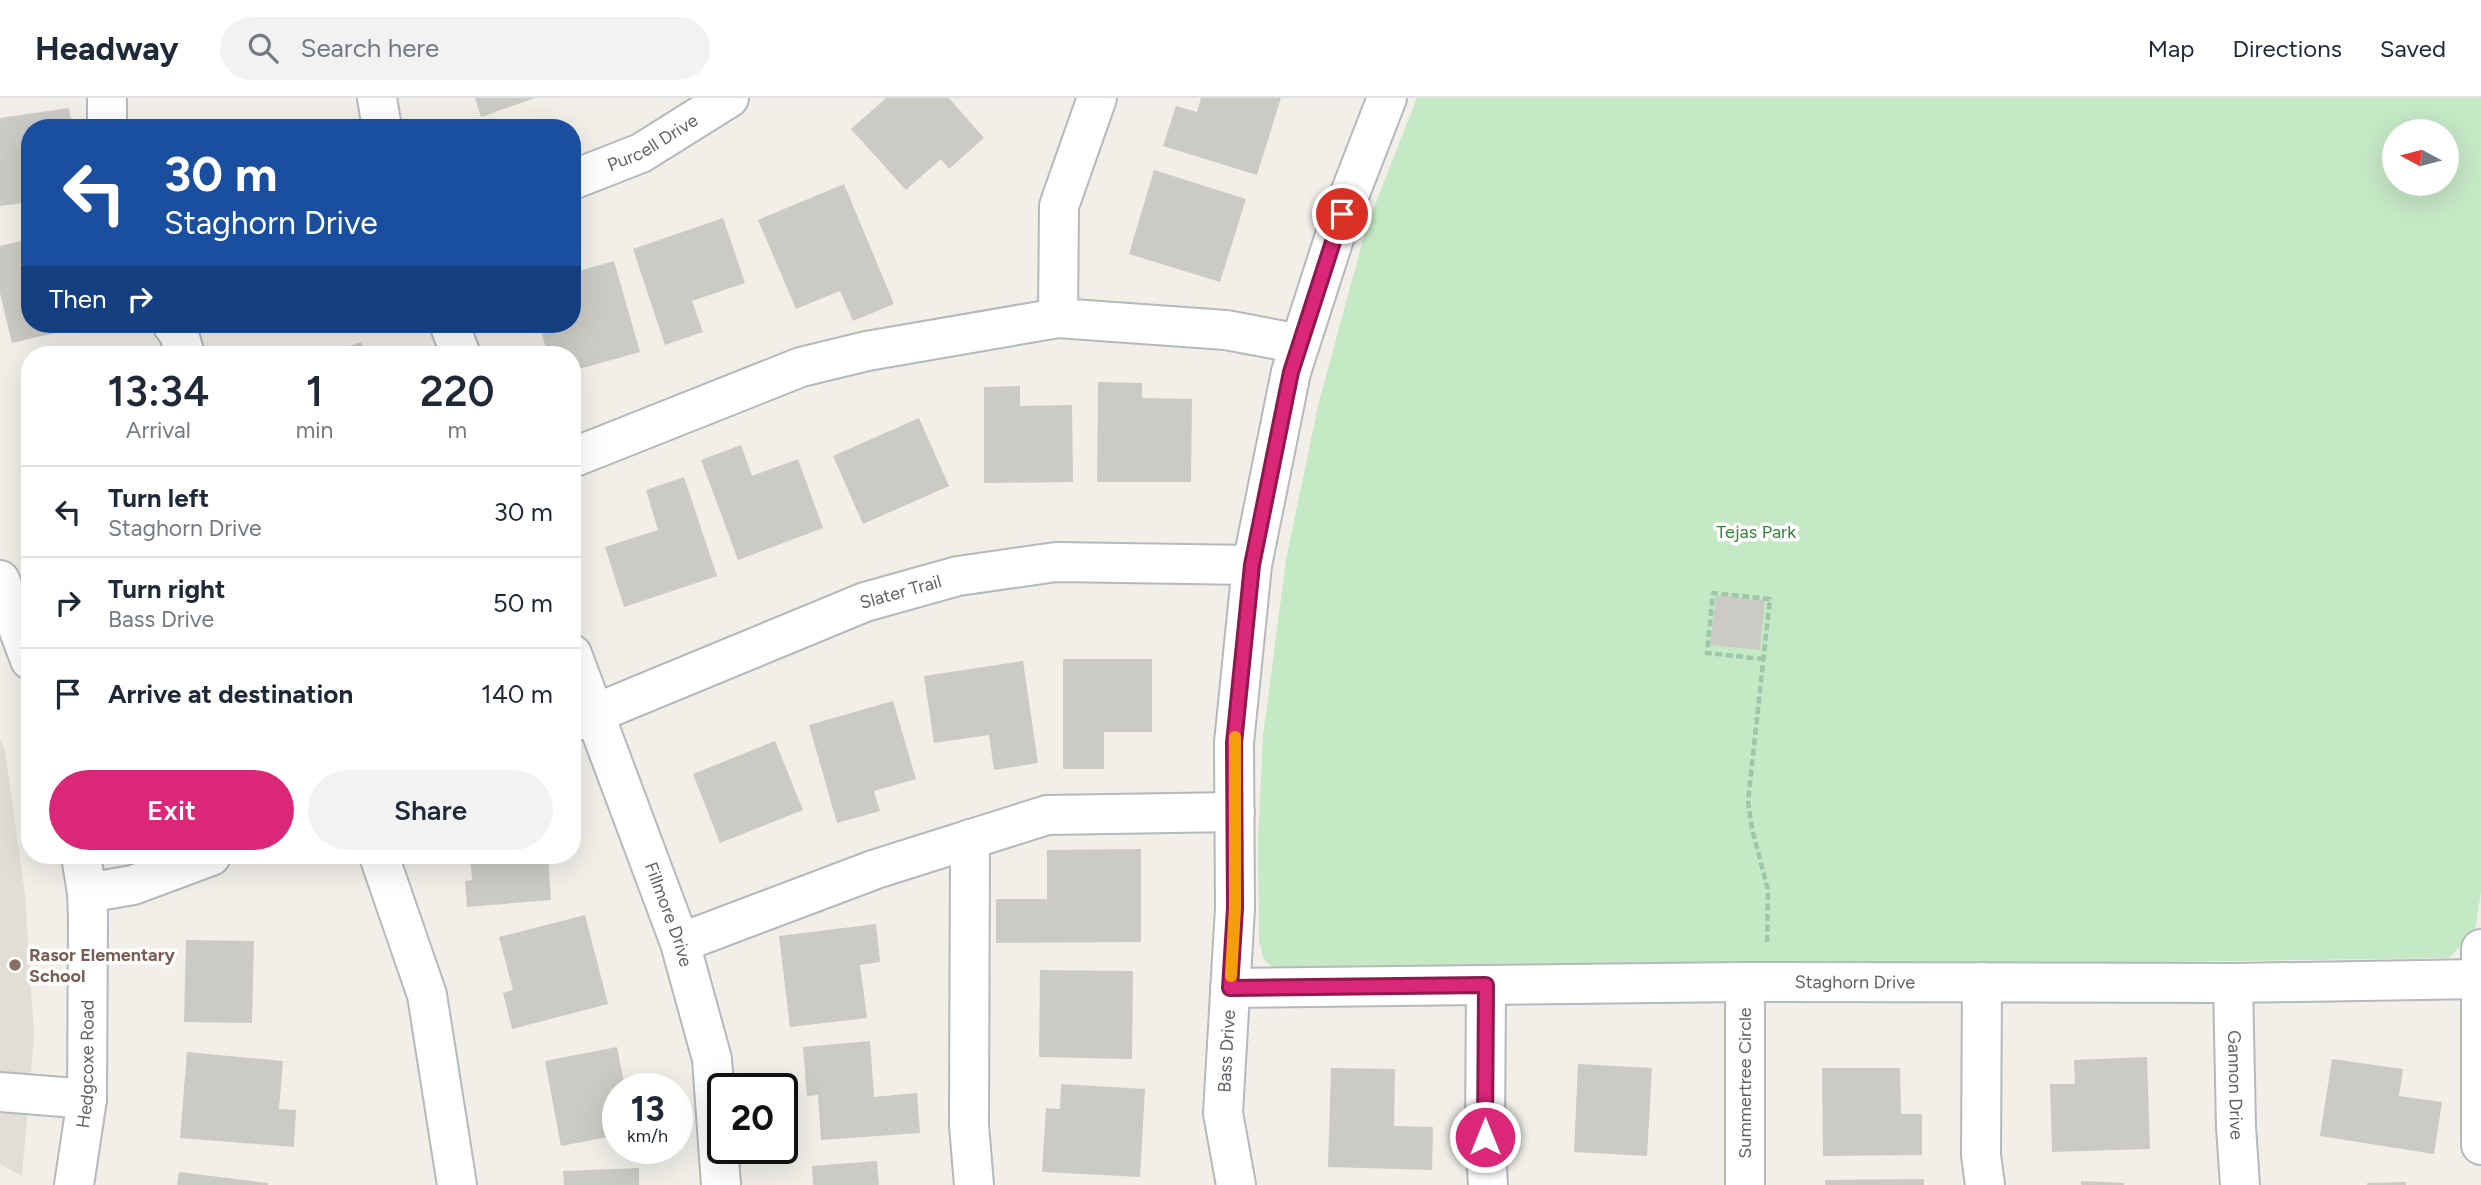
<!DOCTYPE html>
<style>
:root{--surface:#fff;--page:#f2f2f3;--text:#1f2937;--muted:#747a83;--line:#e0e1e3;--accent:#db2777}
body{margin:0;font-family:Figtree,sans-serif;background:var(--page);color:var(--text);height:100vh;display:flex;flex-direction:column;font-size:26px;white-space:nowrap}
*{box-sizing:border-box;margin:0}
p{font-size:23px;color:var(--muted)}
.icon{flex:none;width:38px;height:38px;fill:none;stroke:currentColor;stroke-width:2;stroke-linecap:round;stroke-linejoin:round}
.map{position:relative;flex:1;overflow:hidden}
.drawer{position:absolute;left:21px;top:248px;width:560px;height:518px;display:flex;flex-direction:column;background:var(--surface);border-radius:28px;box-shadow:0 7px 28px #0002}
.drawer>*{flex:none}
.guide{position:absolute;left:21px;top:21px;width:560px;height:214px;border-radius:28px;box-shadow:0 7px 28px #0002;background:#1a4fa0;color:#fff;overflow:hidden}
.needle{width:46px;rotate:277deg}
.controls{position:absolute;left:2382px;top:21px;display:grid;gap:14px}
.controls a{display:grid;place-items:center;width:77px;height:77px;border-radius:50%;background:var(--surface);box-shadow:0 7px 28px #0002;font-size:35px}
.speed{position:absolute;left:602px;top:975px;display:flex;gap:14px;font-size:35px;font-weight:700;text-align:center}
.speed>*{display:grid;place-content:center;width:91px;height:91px;border-radius:50%;background:var(--surface);box-shadow:0 7px 28px #0002;line-height:1}
.speed small{font-size:18px;font-weight:400}
.speed .limit{border:4px solid #111;border-radius:10px;background:#fff;color:#111}
.pin{position:absolute;display:grid;place-items:center;width:60px;height:60px;color:#fff;margin:-30px;border:4px solid #fff;border-radius:50%;box-shadow:0 2px 7px #0007}
.me{position:absolute;width:77px;margin:-38px;rotate:0deg;stroke-linejoin:round;filter:drop-shadow(0 0 5px #0008)}
.turn{display:flex;align-items:center;gap:24px;height:147px;padding:0 28px;font-size:32px}
.turn .icon{width:91px;height:91px;stroke-width:2.5}
.turn b{display:block;font-size:49px;line-height:60px}
.then{display:flex;align-items:center;height:66px;padding:0 28px;background:#0003;gap:14px;font-size:26px}
.eta{display:flex;justify-content:space-evenly;align-items:center;height:119px;text-align:center}
.eta b{font-size:42px;font-weight:600;line-height:49px}
.primary-button{display:flex;gap:14px;margin-top:auto;padding:14px 28px}
.primary-button a{flex:1;height:80px;border-radius:42px;background:var(--accent);color:#fff;font-size:28px;font-weight:600;line-height:80px;text-align:center}
.primary-button a+a{background:var(--page);color:var(--text)}
ul{padding:0;list-style:none}
li{display:flex;align-items:center;gap:21px;height:91px;padding:0 28px;border-top:2px solid var(--line)}
li div{flex:1}
li b{display:block;font-size:26px}
li em{font-style:normal}
header{display:flex;align-items:center;gap:42px;box-sizing:border-box;height:98px;padding:0 35px;background:var(--surface);border-bottom:2px solid var(--line)}
header strong{font-size:33px}
nav{display:flex;gap:38px;margin-inline-start:auto;font-size:24px}
.search{width:490px;height:63px;background:var(--page);display:flex;align-items:center;gap:18px;box-sizing:border-box;padding:0 24px;border-radius:38px;color:var(--muted);font-size:26px}
.map>svg:first-child{display:block}
.education{fill:#e1ded6}
.green{fill:#c5e8c5;fill-rule:evenodd}
.building{fill:#cccac5}
.lines{fill:none;stroke-linecap:round;stroke-linejoin:round}
.minor-casing{stroke:#b5b8bc;stroke-width:42}
.path{stroke:#9cc7a9;stroke-width:4.5;stroke-dasharray:7 3.5;stroke-linecap:butt}
.minor{stroke:#fff;stroke-width:38}
.route-casing{stroke:#8e194d;stroke-width:18}
.route{stroke:#db2777;stroke-width:12}
.slow{stroke:#f59e0b;stroke-width:12}
.education-dot{fill:#8d6e63;stroke:#fff;stroke-width:2.5}
.labels{text-anchor:middle;stroke-width:7;stroke-linejoin:round;paint-order:stroke}
.street-label{font-size:18px;fill:#5f6368;stroke:#fff}
.park-label{font-size:18px;fill:#348238;stroke:#fff}
.education-label{font-size:18px;font-weight:bold;fill:#785e54;stroke:#fff;text-anchor:start}
</style>
<header>
<strong>Headway</strong>
<div class="search"><svg class="icon" aria-label="search" viewBox="0 0 24 24"><circle cx="10" cy="10" r="6"/><path d="M15 15l6 6"/></svg>Search here</div>
<nav><a>Map</a><a>Directions</a><a>Saved</a></nav>
</header>
<div class="map">
<svg width="2481" height="1087" viewBox="0 0 2481 1087">
<rect width="100%" height="100%" fill="#f1efe8"/>
<path class="education" d="M0,641L5,653L25,796L34,937L22,1078L0,1066Z"/>
<path class="green" d="M1417,0H2481V793L2475,833L2449,860L1287,876L1275,871L1264,862L1259,842L1258,742L1263,639L1286,462L1318,308L1367,127ZM2394,33H2446V86H2394Z"/>
<path class="building" d="M475,0H535L481,19Z
M886,0H949L984,40L949,71L941,61L906,92L851,31Z
M1201,0H1281L1257,77L1163,48L1176,8L1197,14Z
M69,10L72,30H30V104L0,108V20Z
M1154,72L1246,101L1220,184L1129,156Z
M844,86L894,206L853,223L840,193L796,211L758,122Z
M723,120L745,185L692,203L703,234L665,247L633,151Z
M30,141V226L88,227L12,245L0,195V148Z
M614,163L640,254L572,273V257H548L539,226H572V175Z
M361,244L366,257H324Z
M92,250L94,257H73Z
M1098,284L1142,285V300L1192,301L1191,384H1097Z
M1020,288V308L1072,307L1073,384L984,385V289Z
M919,320L949,388L863,426L833,358Z
M741,347L752,378L798,361L823,430L738,462L701,362Z
M684,379L717,478L624,509L605,449L658,432L646,392Z
M1716,497L1765,502L1760,552L1710,547Z
M1063,561H1152V634H1104V671H1063Z
M1023,563L1038,665L994,672L989,637L934,645L924,578Z
M893,603L916,681L874,693L880,713L837,725L809,627Z
M775,643L803,712L720,745L693,676Z
M1141,751V844L996,845V801H1047V752Z
M470,758H548L551,802L467,809L465,783L472,782Z
M585,817L608,906L512,931L503,895L513,892L499,839Z
M876,826L880,864L860,867L867,920L790,929L779,838Z
M186,842L254,843L252,925L184,924Z
M1040,872L1133,873L1132,961L1039,959Z
M870,943L874,999L917,995L920,1035L821,1042L818,997L807,998L803,949Z
M617,949L625,990H618V1037L561,1048L545,963Z
M187,954L283,963L279,1011L296,1012L294,1049L180,1040Z
M2147,959L2150,1051L2052,1054L2050,986H2075L2074,962Z
M2332,961L2403,971L2399,998L2442,1004L2434,1056L2320,1038Z
M1578,966L1652,970L1647,1058L1574,1054Z
M1331,970L1395,971L1394,1028L1433,1029L1432,1072L1328,1069Z
M1822,970H1900L1901,1016H1922V1057L1823,1058Z
M1061,986L1145,991L1140,1079L1042,1074L1046,1010L1060,1011Z
M877,1063L879,1087H813L812,1068Z
M639,1070V1087H564L563,1073Z
M179,1074L268,1085V1087H177Z
M1924,1081V1087H1825V1082Z
M2081,1083L2124,1085V1087H2081Z
M2406,1084V1087H2367V1085Z"/>
<g class="lines">
<defs>
<g id="minor">
<path d="M377,0L382,30"/>
<path d="M107,30V0"/>
<path id="s1" d="M572,82L641,55L729,0"/>
<path d="M1058,220L1059,108L1097,0"/>
<path d="M172,226L179,236L185,257"/>
<path d="M449,226L461,257"/>
<path d="M572,360L801,269L867,253L1058,220L1226,232L1300,246"/>
<path d="M0,482L30,562"/>
<path id="s2" d="M572,556L680,845L712,961L721,1087"/>
<path id="s3" d="M572,625L865,504L958,478L1056,464L1252,467"/>
<path d="M970,741L969,1027L974,1087"/>
<path d="M379,758L427,897L457,1087"/>
<path d="M87,795L133,787L211,758"/>
<path d="M680,845L876,771L1047,717L1235,714"/>
<path d="M2481,851V1047"/>
<path d="M1745,884V1087"/>
<path d="M1982,884L1981,1057L1985,1087"/>
<path id="s4" d="M2233,885L2236,1029L2240,1087"/>
<path d="M1486,887L1485,1039L1488,1087"/>
<path id="s5" d="M1230,890L1745,884L2233,885L2481,881"/>
<path d="M0,994L87,1001"/>
<path id="s6" d="M74,1087L87,1001L88,820L87,795L81,758"/>
<path id="s7" d="M1236,1087L1223,1015L1235,810L1234,645L1252,467L1291,274L1342,116L1387,0"/>
</g>
</defs>
<use href="#minor" class="minor-casing"/>
<path class="path" d="M1764,561L1707,555L1713,495L1770,501L1748,703L1752,731L1768,792L1767,844"/>
<use href="#minor" class="minor"/>
</g>
<g class="lines">
<defs>
<path id="route" d="M1342,116L1291,274L1252,467L1234,645L1235,810L1230,890L1486,887L1485,1039"/>
</defs>
<use href="#route" class="route-casing"/>
<use href="#route" class="route"/>
<path class="slow" d="M1231,878L1235,810V639"/>
</g>
<circle class="education-dot" cx="15" cy="867" r="7"/>
<g class="labels">
<g class="street-label">
<text dy="6" stroke="none"><textPath href="#s1" startOffset="89">Purcell Drive</textPath></text>
<text dy="6" stroke="none"><textPath href="#s3" startOffset="354">Slater Trail</textPath></text>
<text dy="6" stroke="none"><textPath href="#s2" startOffset="278">Fillmore Drive</textPath></text>
<text dy="6" stroke="none"><textPath href="#s5" startOffset="625">Staghorn Drive</textPath></text>
<text dy="6" stroke="none"><textPath href="#s7" startOffset="135">Bass Drive</textPath></text>
<text dy="6" stroke="none"><textPath href="#s6" startOffset="122">Hedgcoxe Road</textPath></text>
<text transform="translate(1745 985) rotate(-90)" y="6">Summertree Circle</text>
<text dy="6" stroke="none"><textPath href="#s4" startOffset="102">Gannon Drive</textPath></text>
</g>
<g class="park-label">
<text x="1756" y="440">Tejas Park</text>
</g>
<g class="education-label">
<text x="29" y="863">Rasor Elementary<tspan x="29" dy="21">School</tspan></text>
</g>
</g>
</svg>
<div class="controls">
<a><svg class="needle" viewBox="-14 -14 28 28"><path d="M0-13l5 13h-10z" fill="#e53935"/><path d="M0 13l5-13h-10z" fill="#747a83"/></svg></a>
</div>
<div class="speed"><div>13<small>km/h</small></div><div class="limit">20</div></div>
<div class="pin" style="left:1342px;top:116px;background:#d93025"><svg class="icon" aria-label="arrive" viewBox="0 0 24 24"><path d="M6 21V4h12l-3 4 3 4H6"/></svg></div>
<svg class="me" style="left:1485px;top:1039px" viewBox="-20 -20 40 40"><circle r="17" fill="#db2777" stroke="#fff" stroke-width="3"/><path d="M0-11L8 9 0 5-8 9z" fill="#fff"/></svg>
<div class="guide">
<div class="turn"><svg class="icon" aria-label="left" viewBox="0 0 24 24"><path d="M17 20v-9H6M10 6l-5 5 5 5"/></svg><div><b>30 m</b>Staghorn Drive</div></div>
<div class="then">Then<svg class="icon" aria-label="right" viewBox="0 0 24 24"><path d="M7 20v-9h11M14 6l5 5-5 5"/></svg></div>
</div>
<section class="drawer">
<div class="eta">
<div><b>13:34</b><p>Arrival</p></div>
<div><b>1</b><p>min</p></div>
<div><b>220</b><p>m</p></div>
</div>
<ul>
<li><svg class="icon" aria-label="left" viewBox="0 0 24 24"><path d="M17 20v-9H6M10 6l-5 5 5 5"/></svg><div><b>Turn left</b><p>Staghorn Drive</p></div><em>30 m</em></li>
<li><svg class="icon" aria-label="right" viewBox="0 0 24 24"><path d="M7 20v-9h11M14 6l5 5-5 5"/></svg><div><b>Turn right</b><p>Bass Drive</p></div><em>50 m</em></li>
<li><svg class="icon" aria-label="arrive" viewBox="0 0 24 24"><path d="M6 21V4h12l-3 4 3 4H6"/></svg><div><b>Arrive at destination</b></div><em>140 m</em></li>
</ul>
<div class="primary-button"><a>Exit</a><a>Share</a></div>
</section>
</div>
